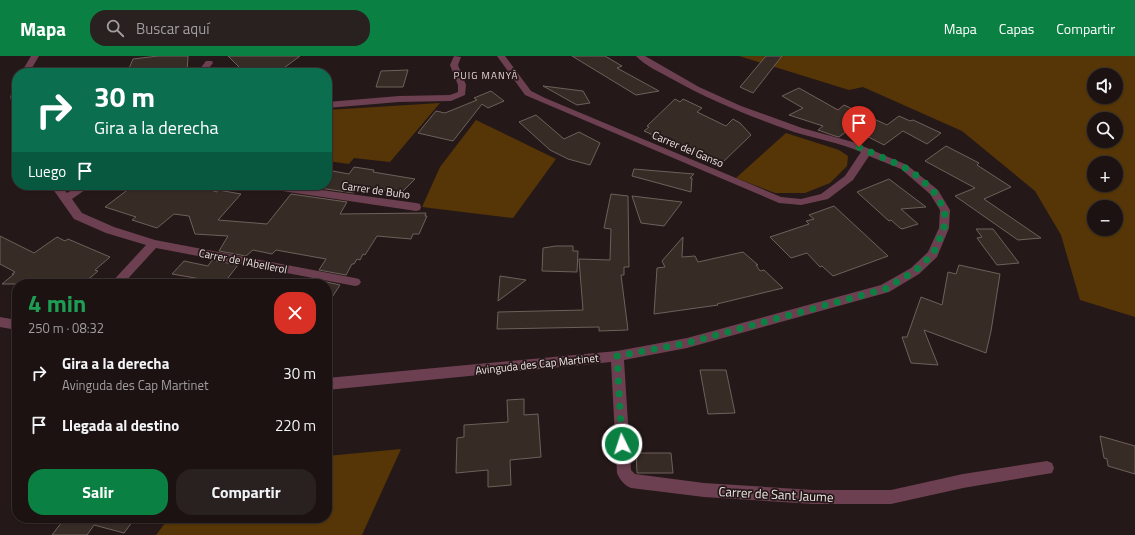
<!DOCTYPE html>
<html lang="es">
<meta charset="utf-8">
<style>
:root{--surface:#1c1212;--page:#292020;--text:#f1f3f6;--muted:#a09e9f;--line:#3a3232;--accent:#0b8043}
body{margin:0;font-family:"Titillium Web",sans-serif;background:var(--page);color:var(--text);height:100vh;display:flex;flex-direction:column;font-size:15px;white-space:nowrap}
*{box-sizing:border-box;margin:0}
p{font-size:13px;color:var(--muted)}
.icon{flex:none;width:22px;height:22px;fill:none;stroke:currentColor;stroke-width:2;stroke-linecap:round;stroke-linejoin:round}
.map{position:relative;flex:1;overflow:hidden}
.drawer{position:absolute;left:12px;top:223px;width:320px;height:244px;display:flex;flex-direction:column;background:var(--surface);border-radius:16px;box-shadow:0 1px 3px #0004,0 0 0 1px var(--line)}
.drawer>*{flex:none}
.top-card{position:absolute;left:12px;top:12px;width:320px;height:122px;border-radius:16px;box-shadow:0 1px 3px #0004,0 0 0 1px var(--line);background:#0b6e4f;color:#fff;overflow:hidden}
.fabs{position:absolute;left:1087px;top:12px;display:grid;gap:8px}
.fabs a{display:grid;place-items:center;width:36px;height:36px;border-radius:50%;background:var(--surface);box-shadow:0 1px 3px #0004,0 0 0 1px var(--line);font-size:20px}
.pin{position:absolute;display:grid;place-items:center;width:34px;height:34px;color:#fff;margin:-41px -17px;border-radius:50% 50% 50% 0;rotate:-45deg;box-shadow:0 0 4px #0007}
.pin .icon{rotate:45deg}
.me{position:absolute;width:44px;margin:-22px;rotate:356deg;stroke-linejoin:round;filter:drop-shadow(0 0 3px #0008)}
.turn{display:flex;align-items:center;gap:14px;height:84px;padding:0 16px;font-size:18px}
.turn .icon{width:52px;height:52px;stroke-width:2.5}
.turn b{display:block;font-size:28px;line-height:34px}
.then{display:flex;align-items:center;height:38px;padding:0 16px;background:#0003;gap:8px;font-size:15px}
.round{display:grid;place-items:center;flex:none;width:42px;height:42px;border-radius:16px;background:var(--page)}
.summary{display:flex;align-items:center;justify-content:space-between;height:68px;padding:0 16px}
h1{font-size:24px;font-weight:700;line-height:30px;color:#1e9e55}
.button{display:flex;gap:8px;margin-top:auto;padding:8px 16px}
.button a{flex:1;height:46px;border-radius:16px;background:var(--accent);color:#fff;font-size:16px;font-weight:700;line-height:46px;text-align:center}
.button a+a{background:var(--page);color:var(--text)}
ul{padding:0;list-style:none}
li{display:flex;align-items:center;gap:12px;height:52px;padding:0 16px}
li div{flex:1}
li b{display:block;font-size:15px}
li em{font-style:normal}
header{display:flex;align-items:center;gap:24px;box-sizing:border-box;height:56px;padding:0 20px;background:var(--accent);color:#fff}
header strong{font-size:19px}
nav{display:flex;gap:22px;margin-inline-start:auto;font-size:14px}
.search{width:280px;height:36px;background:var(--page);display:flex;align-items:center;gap:10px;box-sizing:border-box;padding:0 14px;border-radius:16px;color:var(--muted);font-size:15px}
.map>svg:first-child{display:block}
.green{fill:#563606;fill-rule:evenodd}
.building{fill:#372b25;stroke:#6e605a}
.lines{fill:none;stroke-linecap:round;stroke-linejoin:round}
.minor{fill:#6c4051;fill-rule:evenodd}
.route{stroke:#0b8043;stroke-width:7;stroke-dasharray:0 12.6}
.labels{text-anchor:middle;stroke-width:3.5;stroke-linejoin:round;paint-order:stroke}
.far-neighbourhood-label{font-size:10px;letter-spacing:1px;fill:#e6d4d3;stroke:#251818}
.street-label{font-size:11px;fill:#efe5e5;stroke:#251818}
.near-street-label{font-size:13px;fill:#efe5e5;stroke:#251818}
</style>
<header>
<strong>Mapa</strong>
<div class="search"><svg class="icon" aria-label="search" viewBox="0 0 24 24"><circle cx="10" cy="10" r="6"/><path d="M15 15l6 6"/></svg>Buscar aquí</div>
<nav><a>Mapa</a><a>Capas</a><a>Compartir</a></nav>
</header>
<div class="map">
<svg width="1135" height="479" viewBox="0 0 1135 479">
<rect width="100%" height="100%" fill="#251818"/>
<path class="green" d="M739,0H1135V261L1080,244L1061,179L1035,135L962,75L863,31L849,34ZM1094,19H1116V41H1094ZM1094,63H1116V85H1094ZM1094,107H1116V129H1094ZM1094,151H1116V173H1094Z
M440,47L390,106L354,102L349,108L327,105V54Z
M476,64L556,103L513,162L422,151L440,111Z
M786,77L839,94L848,100L847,110L830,127L805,137H775L736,122Z
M401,393L362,479H156L169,462H327V400Z"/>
<path class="building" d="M158,0H188L187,17H127L133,3Z
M228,0H300L277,17H245Z
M572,0H605L622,10L617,12L659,35L636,39Z
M766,0H782L753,37L740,31Z
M408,14L403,31H376L381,15Z
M543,30L583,35L590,47L577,49Z
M799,32L838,54L844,49L887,69L899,60L910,65L913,64L941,77L927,88L903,75L884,89L851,72L839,81L835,80L818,74L823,70L789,59L803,52L782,40Z
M491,35L504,45L488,52L482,48L453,85L418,77L436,55L445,57L477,44L474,42Z
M675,43L680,46L683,43L702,52L697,56L726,70L733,63L740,67L751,79L723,106L652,80L653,79L644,75L649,71L647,70Z
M536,59L564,83L579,76L600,87L590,109L568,103L550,94L519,66Z
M946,90L979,107L977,109L1011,131L984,143L1041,182L1018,184L955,140L975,132L925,105Z
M354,111L374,114L373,116L415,123L401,137L358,130L354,137L298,129H327V114L349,118Z
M634,113L694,118L690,122H692L691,136L632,120Z
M889,123L926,151L901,153L918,168L902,173L900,172L891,164L889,165L857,136Z
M134,129H194L217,136L218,134L241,138L218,164L267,168L291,138L347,146L340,158L426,157L425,160H427L419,178H413L411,183L377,180L365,199L363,198L360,204L357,203L354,208H352L346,219L319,214L326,203L276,194L272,198L253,194L246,200L219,195L228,180L195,178L189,160L174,158L157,172L132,164L136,161L105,151Z
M611,138L628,140L629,211H624V219H621L628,274L599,275V271L497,273L498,256L583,254L579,203L610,204L611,173L604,172Z
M632,140L682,146L664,170L641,167Z
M834,150L888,200L833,220L822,210L820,211L807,197L791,202L770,181L809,168L806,165L814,163L809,159Z
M976,173H993L1019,207L997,209L977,182L982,181Z
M0,180L34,197L57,181L65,185L68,183L110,201L95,214L98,215L83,228H2L14,218H12L15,216L0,208Z
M683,181L682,201L695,200L698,206L743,196L758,209H756L760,215L764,214L783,232L717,248L718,249L654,258L657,212L665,211L662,205Z
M556,190H573V195H578L577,216L542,215L543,192Z
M212,204L238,209L224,227L172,218L184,205L208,210Z
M959,209L1000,218L991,275L986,297L924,274L938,309L911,307L902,281H907L921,241L942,249L948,216L956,218Z
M500,220L526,224L498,245Z
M313,223L340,229L327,249V228H310Z
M700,314H726L735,357L708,358Z
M524,343V359L538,358L541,401L510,404L511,429L488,431V414L456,417L457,382L464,381V369L508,366L507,344Z
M1100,380L1135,390V418L1108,410L1107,403L1104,402Z
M636,397H671L673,417H637Z
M65,462H135L124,477L94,469L87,479H52Z"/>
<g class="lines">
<path class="minor" d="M31,0H39L29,17H21Z
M454,0L461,1L458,9L466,29L465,39L451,45L399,46L327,52V46L399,40L450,39L458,36V29L450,9Z
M497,0H505L531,35L545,42L781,141L801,143L821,138L845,120L861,96C840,87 817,83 794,76C752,61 711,45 672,23C660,16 645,10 636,0H645L699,31L741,50L802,72L853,86L907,109L938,134L950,154L949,172L937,201L919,218L889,236L687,292L624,304L631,414L635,418L704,427L813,434H891L963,418L1047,405L1052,407L1054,412L1052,417L963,432L891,448H813L704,441L631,432C624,429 620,424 617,417L611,306L327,334V322L617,295L687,282L881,229L911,212L928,196L939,172L940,154L930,138L901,113L869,100L853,124L828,143L801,149L779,147L525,39Z
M206,5H212L213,7L208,13V17H200V13Z
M17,29V53L13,50L10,41L13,32Z
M50,129H61L67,137L80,129H92L72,143L82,157L114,171L155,184L355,222L359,223L361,226L359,229L355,230L156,192L123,228H110L146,189L106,177L74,163Z
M257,129H285L416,147L420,148L421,151L420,154L416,155L262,132Z
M0,261L17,264V274L0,271Z"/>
</g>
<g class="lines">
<path class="route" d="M622,388L617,300L687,287L885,233L915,215L933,198L944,172L945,154L934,136L920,122L904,111L859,91"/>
</g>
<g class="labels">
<g class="far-neighbourhood-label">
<text x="486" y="23">PUIG MANYÀ</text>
</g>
<g class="street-label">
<text transform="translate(688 93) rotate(23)" y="4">Carrer del Ganso</text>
<text transform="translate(376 134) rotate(8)" y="4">Carrer de Buho</text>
<text transform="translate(243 205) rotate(11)" y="4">Carrer de l'Abellerol</text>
<text transform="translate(537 308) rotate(-6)" y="4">Avinguda des Cap Martinet</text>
</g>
<g class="near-street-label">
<text transform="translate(776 438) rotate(3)" y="5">Carrer de Sant Jaume</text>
</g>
</g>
</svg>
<div class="fabs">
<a><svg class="icon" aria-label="sound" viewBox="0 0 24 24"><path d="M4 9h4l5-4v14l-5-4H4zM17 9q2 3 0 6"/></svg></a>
<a><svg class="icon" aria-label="search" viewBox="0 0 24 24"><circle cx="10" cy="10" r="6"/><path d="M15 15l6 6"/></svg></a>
<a>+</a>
<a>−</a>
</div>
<div class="pin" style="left:859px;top:91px;background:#d93025"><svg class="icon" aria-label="arrive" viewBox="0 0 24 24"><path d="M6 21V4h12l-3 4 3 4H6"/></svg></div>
<svg class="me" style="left:622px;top:388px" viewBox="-20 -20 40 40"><circle r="17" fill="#0b8043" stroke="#fff" stroke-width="3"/><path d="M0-11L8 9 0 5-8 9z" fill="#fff"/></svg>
<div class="top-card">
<div class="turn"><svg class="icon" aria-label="right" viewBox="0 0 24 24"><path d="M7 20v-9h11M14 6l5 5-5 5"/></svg><div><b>30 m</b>Gira a la derecha</div></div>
<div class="then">Luego<svg class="icon" aria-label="arrive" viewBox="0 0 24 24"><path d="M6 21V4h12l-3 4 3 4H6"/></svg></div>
</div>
<section class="drawer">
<div class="summary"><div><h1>4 min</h1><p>250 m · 08:32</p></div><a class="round" style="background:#d93025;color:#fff"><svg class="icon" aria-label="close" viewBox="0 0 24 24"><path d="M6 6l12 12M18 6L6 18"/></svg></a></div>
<ul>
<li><svg class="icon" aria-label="right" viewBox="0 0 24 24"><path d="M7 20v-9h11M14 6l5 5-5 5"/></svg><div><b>Gira a la derecha</b><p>Avinguda des Cap Martinet</p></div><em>30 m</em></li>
<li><svg class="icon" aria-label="arrive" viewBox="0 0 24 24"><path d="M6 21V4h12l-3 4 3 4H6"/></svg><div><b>Llegada al destino</b></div><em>220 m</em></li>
</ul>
<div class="button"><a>Salir</a><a>Compartir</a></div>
</section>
</div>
